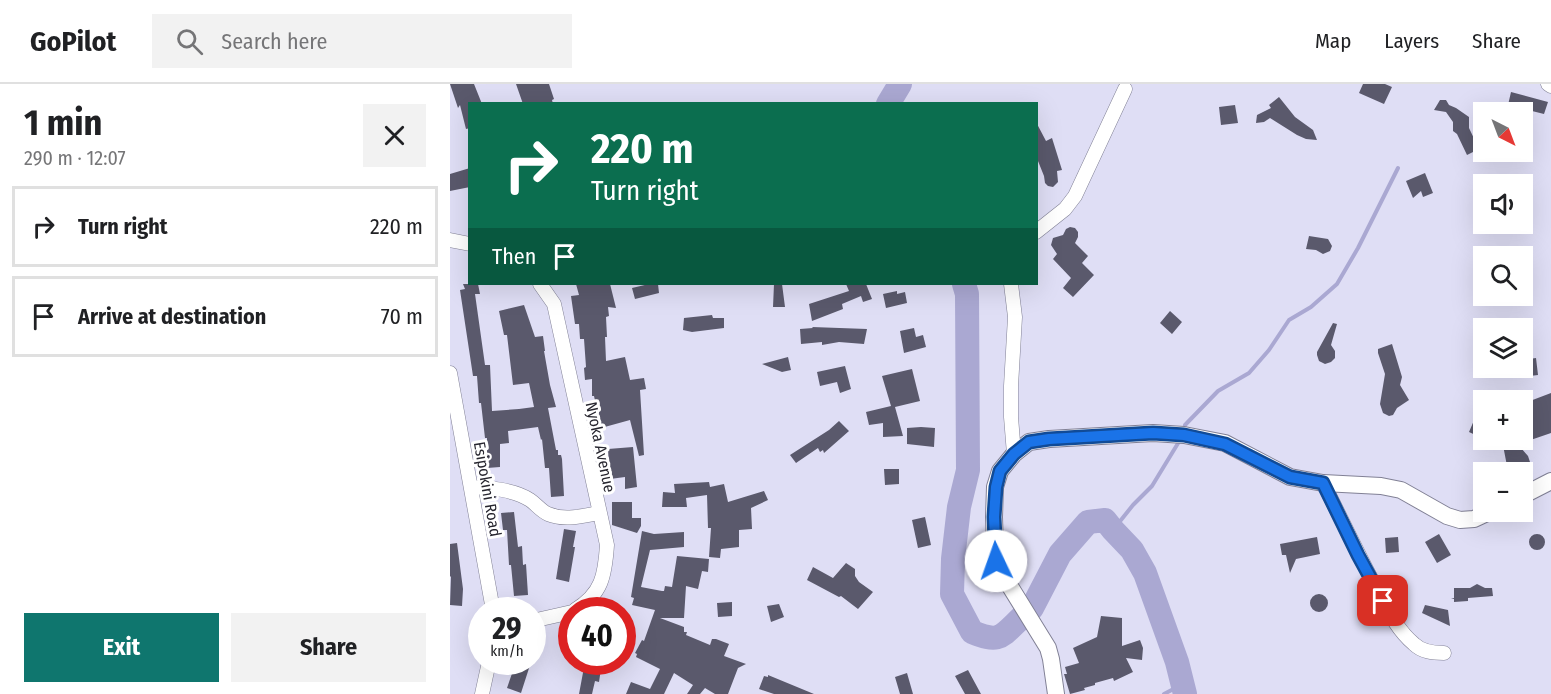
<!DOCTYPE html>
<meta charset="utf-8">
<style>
:root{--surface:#fff;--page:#f2f2f2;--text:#202124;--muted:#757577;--line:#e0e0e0;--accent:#0f766e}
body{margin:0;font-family:"Fira Sans Condensed",sans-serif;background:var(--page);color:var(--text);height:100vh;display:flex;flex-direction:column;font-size:22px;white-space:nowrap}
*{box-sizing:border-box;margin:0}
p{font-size:20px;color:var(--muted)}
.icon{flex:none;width:33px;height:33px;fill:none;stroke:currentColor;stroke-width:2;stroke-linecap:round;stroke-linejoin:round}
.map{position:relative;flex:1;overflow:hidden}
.drawer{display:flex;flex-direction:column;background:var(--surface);width:450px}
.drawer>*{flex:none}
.top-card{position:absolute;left:18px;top:18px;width:570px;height:183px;border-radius:0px;box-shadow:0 6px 24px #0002;background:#0b6e4f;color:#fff;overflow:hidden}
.needle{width:39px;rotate:138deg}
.buttons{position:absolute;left:1023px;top:18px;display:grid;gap:12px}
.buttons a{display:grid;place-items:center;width:60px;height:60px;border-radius:0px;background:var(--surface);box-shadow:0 6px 24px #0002;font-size:30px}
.speed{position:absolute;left:18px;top:513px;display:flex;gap:12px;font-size:30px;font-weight:700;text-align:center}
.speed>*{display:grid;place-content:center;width:78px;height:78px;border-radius:50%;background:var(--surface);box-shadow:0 6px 24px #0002;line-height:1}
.speed small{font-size:15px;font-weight:400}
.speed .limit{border:9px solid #d22;background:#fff;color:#111}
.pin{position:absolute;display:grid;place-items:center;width:51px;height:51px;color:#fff;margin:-26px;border-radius:12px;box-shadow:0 3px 9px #0006}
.me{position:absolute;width:66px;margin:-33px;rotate:357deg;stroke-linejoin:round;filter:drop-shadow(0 0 4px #0008)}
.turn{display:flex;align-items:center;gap:21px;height:126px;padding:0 24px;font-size:27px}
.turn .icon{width:78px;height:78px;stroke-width:2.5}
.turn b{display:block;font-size:42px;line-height:51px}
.then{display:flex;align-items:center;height:57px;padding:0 24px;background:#0003;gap:12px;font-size:22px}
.round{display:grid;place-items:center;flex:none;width:63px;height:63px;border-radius:0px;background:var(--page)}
.overview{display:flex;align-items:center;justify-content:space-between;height:102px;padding:0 24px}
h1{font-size:36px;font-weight:700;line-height:45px}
.button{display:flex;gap:12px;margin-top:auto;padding:12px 24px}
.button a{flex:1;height:69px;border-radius:0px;background:var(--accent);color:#fff;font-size:24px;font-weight:700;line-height:69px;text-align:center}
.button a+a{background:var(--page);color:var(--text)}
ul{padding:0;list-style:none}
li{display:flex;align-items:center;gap:18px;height:81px;margin:0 12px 9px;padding:0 12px;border:3px solid var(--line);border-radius:0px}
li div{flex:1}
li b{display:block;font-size:22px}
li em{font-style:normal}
header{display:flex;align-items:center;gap:36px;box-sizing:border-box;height:84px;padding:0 30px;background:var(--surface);border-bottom:2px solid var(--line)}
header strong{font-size:28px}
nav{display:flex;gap:33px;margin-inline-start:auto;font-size:21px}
.search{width:420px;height:54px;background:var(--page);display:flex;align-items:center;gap:15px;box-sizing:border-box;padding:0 21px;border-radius:0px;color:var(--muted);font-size:22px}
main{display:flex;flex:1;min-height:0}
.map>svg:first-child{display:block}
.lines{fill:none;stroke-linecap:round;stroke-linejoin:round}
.stream{stroke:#aaa8d2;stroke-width:4}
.river{stroke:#aaa8d2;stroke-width:24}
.building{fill:#5a596c}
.minor-casing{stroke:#818095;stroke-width:15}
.tertiary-casing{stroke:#818095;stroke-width:18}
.minor{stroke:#fff;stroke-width:14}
.tertiary{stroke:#fff;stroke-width:16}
.route-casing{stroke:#114b97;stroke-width:15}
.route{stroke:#1a73e8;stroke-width:10}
.labels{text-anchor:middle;stroke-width:6;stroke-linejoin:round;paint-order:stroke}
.street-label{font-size:16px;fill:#27262f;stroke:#fff}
</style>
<header>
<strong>GoPilot</strong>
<div class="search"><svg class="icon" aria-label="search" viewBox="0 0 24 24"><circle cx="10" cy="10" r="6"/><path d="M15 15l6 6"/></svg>Search here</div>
<nav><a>Map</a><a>Layers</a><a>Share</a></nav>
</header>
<main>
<section class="drawer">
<div class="overview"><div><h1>1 min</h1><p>290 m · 12:07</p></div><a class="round"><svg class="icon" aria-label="close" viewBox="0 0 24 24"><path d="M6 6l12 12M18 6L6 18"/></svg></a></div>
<ul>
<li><svg class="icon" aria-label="right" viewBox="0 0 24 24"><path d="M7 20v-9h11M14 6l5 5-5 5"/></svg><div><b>Turn right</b></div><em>220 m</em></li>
<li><svg class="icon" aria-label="arrive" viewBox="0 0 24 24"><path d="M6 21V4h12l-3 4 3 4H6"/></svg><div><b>Arrive at destination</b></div><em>70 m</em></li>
</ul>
<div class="button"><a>Exit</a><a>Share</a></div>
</section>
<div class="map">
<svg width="1101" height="610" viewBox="0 0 1101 610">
<rect width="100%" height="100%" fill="#dfdef5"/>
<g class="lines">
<path class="stream" d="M734,347L735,341L768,307L799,289L819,266L839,236L861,223L887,200L908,164L948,84
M663,446L683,421L702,402L730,356
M714,610L733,600"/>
<path class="river" d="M438,20L450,0
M514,200L517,210L518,386L509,423L503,475L502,510L522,548C550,559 550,554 571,534
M582,524L610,470L638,438L655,436L663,446L682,466L695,489L727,578L735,610"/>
</g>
<path class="building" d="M0,0H24L32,20H20V44L16,45L10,21L8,24Z
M66,0H99L104,15L102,16L103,20H73Z
M913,0H935L942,3L934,20L909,9Z
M1061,8L1098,18L1094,30L1058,21Z
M829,13L845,33L863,46L867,56L856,55L847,51L820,34L814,38L806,39L807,31L821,24L819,21Z
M990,16H996L999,21L1006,24L1019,33V44L1029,65L1017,71L1007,50L1003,47V38L996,28L984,26Z
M785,21L788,39L771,41L769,23Z
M586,38L596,57L602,54L612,86L607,87L608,98L603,103L598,102L595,99L594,92L586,72Z
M20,84V103L0,107V90Z
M975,89L983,109L973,113L971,107L963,114L956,97Z
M620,143L625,144L628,148V153L625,159L638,172L632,179L644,191L623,213L613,204L621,194L603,175L607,170L601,161L603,154L613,151L616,145Z
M859,152L878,155L882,162L880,167L873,170L866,166L856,165Z
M13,200H28L30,210H25L35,281H40L42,327L69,325L84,323L79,299L63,301L57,251H54L49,227L74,221L85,253L93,252L95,267H94L100,301L106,323L98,324L106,366H108V371H111L112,375L114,412L101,413L99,384H95L92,355L91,356L88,343L58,347L59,359L50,360V383L37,384V354H35L31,319H29L27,292H23L10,206L15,205Z
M126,200H160L166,224L158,223L159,232L156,233L157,253H155L156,277L175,273L180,296L194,294L196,305L190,306L194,371L189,372L180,336L151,344L144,312H142V295L135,296L134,284L136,283L134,255H130L129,240H125L121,212L129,211Z
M199,200H208L209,209L185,215L182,204Z
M324,200H332L335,223H323Z
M396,200H416L422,215L413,218L411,212L392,220L393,225L362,237L359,220L399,207Z
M447,207V210L455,208L457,219L436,224L433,210Z
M720,227L732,238L722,250L710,239Z
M262,231L263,234H274V244L242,248L233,246L234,234Z
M883,239L887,240L881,261L885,267V274L881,278L875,280L869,277L867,271V268Z
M362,243L417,245L414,260L389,258L372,261V258L351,260L350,245L363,244Z
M464,244L466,253L473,251L476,263L454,269L450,247Z
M942,260L952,293L950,301L959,316L947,324L943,331L939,332L933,329L930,320L935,290L928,269V265Z
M338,273L341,286L332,288L312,280Z
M1086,274L1088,291L1072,293V276Z
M395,282L401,305L390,309L387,298L370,302L367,288Z
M462,285L470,317L445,323L453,352L433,353V339L419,341L416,328L441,322L432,292Z
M1101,309V349L1072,359V320Z
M1025,334L1034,338V355L1019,348Z
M389,337L399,347L374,369L373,366L370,368L368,364L346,379L340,371L379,346Z
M471,343L485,344L484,363L457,360V344Z
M1052,356H1064L1078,372L1080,378L1057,382Z
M183,363L187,403L175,405V393L160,395L158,365Z
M434,385H449V400L435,401Z
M259,398L260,403L274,400L278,418L314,407L318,416L301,424L302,445L289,446V463L271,465L270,474L259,473L261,444H258L257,411L236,414L237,423H212L213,408L225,409L224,400Z
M162,418H182V434H191V442L187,449L162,441Z
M64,428L68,463L72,462L73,481L76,480L78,511L64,512L61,481H59L57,446H53L51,429Z
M475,433L481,461L468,464L462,436Z
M114,445L126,447L123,463H125L119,498L106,495Z
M192,447L204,450L234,448V463L200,466L191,503L212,507H214L215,502L222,503L227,472L259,475L258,488L252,487L248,505L236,502L234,534H210L234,543V548H237L236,551L260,561L262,555H266L279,560L274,572L296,580L288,584L278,610H265L255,604L250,610H237L243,601L224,589L214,610H176L181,598L200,605L210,585L186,573L187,570L185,569L192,556L194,557L205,526L182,521L184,514L181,513Z
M1079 458a8 8 0 1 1 16 0a8 8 0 1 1-16 0Z
M989,450L1001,471L987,479L975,458Z
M867,453L870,470L846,475L840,489L836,471H832L830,460Z
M948,453L949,468L936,469L935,454Z
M7,459L13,505L12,522L0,521L1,492L0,493V460Z
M396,479L405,485V492L409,498L423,508L408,525L391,512L389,513L357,496L363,483L383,494Z
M1027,500L1035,504H1042L1043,512L1018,514V517L1004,518V515H1001L1004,514V504H1020Z
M860 519a9 9 0 1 1 18 0a9 9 0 1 1-18 0Z
M282,518V532L268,533L267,519Z
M329,520L334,533L321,538L317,522Z
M975,521L998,526L1000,542L972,529Z
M651,532L672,534V562L690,556L693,564L692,576L676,574L683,588L664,597L663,594L645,599V601L634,604L635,606L620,610L614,590H617L615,583L629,579L623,564L647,553Z
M66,578H81L71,609L57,604Z
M135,578H152L149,598L145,597L142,610H129Z
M518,586L531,610H515L505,592Z
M457,589L463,610H450L445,593Z
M318,591L364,610H324L309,605L314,592L318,593Z"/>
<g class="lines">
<defs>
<path id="minor" d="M1098,0L1101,2
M586,148L615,125L625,112L675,5
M0,156L20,160
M90,200L104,220L157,461C155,491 152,510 125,526
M561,200L565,233L561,302V333L564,370
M0,289L43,526
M873,399C890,432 906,466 923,498C936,521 944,543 964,560C972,568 983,569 994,569
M21,403C38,403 65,406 80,416C86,420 91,427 98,430C115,437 132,432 149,429
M82,537L122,528
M32,610L39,578"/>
<path id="tertiary" d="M1072,412L1101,397
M606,610L601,575L598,564L553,491L546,477L545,463L544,433L545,403L550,387L564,370L579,358L599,355L703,349L734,351L775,359L840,393L873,399L931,402L951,406L997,432L1010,436L1024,435L1039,428"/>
</defs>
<use href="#minor" class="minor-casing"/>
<use href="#tertiary" class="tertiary-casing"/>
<use href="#minor" class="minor"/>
<use href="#tertiary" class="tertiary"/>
</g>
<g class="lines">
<defs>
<path id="route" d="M546,477L544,433L546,403L550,387L564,370L579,358L599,355L703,349L734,351L775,360L840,393L873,399L908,471L933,517"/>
</defs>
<use href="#route" class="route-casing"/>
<use href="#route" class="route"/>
</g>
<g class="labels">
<g class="street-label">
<text transform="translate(151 363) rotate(78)" y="6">Nyoka Avenue</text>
<text transform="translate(38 405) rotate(80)" y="6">Esipokini Road</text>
</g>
</g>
</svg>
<div class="buttons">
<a><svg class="needle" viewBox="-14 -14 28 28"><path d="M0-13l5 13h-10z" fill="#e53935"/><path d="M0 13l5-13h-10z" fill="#757577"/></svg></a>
<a><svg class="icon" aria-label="sound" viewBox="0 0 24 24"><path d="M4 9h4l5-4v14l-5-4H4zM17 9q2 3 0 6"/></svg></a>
<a><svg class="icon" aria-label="search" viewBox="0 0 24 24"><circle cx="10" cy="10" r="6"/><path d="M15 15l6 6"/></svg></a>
<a><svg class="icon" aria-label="layers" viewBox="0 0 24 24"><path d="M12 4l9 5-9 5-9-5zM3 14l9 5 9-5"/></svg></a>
<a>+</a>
<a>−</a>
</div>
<div class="speed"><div>29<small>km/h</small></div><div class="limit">40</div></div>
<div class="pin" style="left:933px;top:517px;background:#d93025"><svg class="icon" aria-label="arrive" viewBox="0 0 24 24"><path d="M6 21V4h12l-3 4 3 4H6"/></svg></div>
<svg class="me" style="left:546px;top:477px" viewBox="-20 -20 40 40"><circle r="19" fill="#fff"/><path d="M0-13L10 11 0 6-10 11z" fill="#1a73e8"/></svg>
<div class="top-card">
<div class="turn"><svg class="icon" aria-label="right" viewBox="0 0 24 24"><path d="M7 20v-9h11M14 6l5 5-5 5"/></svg><div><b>220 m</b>Turn right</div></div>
<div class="then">Then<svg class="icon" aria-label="arrive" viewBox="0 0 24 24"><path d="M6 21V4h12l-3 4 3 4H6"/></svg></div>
</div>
</div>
</main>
